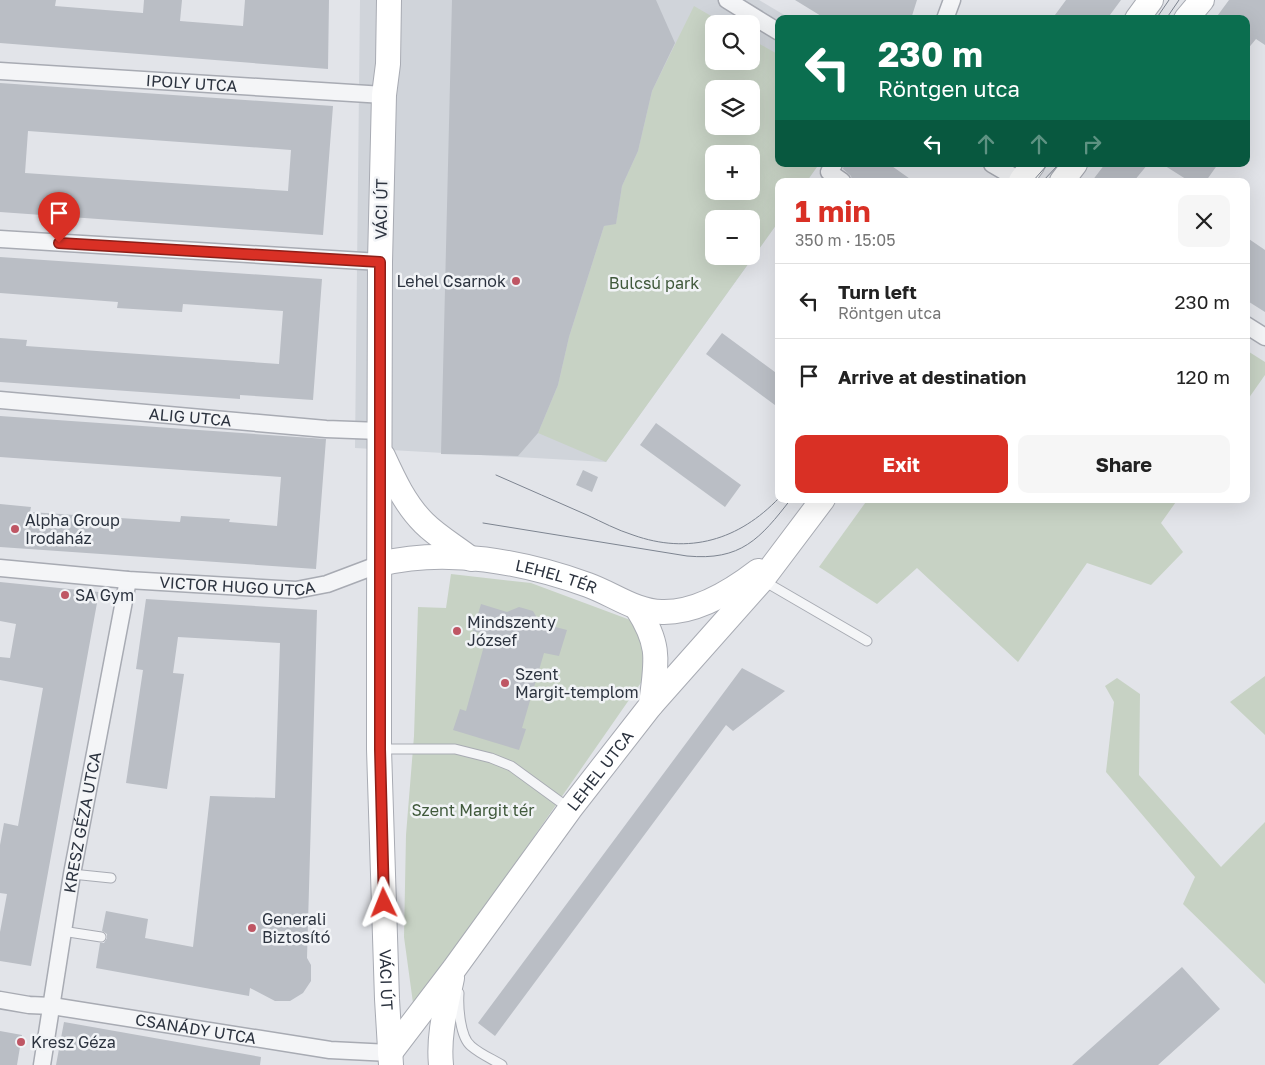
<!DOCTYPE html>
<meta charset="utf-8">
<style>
:root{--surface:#fff;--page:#f6f6f6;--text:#222;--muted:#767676;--line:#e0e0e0;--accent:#d93025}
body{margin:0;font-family:"Golos Text",sans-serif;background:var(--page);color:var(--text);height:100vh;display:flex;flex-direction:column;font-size:19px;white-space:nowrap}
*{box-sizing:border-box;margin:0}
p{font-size:16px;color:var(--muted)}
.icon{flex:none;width:28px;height:28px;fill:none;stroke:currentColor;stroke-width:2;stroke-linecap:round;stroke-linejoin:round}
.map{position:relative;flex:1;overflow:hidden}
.panel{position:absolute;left:775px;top:178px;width:475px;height:325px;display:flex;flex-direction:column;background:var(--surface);border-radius:10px;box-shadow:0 5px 20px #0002}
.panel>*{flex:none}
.top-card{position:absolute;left:775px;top:15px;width:475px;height:152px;border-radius:10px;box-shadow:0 5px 20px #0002;background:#0b6e4f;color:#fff;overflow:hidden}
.fabs{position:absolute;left:705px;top:15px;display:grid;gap:10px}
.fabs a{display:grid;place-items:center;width:55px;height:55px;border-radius:10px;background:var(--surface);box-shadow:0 5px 20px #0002;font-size:25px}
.pin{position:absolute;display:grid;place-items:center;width:42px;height:42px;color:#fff;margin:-51px -21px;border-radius:50% 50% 50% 0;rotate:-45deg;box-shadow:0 0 5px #0007}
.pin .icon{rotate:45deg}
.me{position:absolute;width:55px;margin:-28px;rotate:358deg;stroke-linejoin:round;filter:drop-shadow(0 0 4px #0008)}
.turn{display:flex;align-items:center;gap:18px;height:105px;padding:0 20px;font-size:22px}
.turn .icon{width:65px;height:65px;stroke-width:2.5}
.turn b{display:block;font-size:35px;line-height:42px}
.lanes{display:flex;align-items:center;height:48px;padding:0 20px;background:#0003;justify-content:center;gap:25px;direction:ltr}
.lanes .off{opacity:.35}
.round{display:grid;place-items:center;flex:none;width:52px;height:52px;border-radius:10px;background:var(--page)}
.overview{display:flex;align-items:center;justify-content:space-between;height:85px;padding:0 20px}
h1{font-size:30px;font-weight:700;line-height:38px;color:var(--accent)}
.button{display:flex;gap:10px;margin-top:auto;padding:10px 20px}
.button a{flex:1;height:58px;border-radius:10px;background:var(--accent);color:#fff;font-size:20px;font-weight:700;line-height:58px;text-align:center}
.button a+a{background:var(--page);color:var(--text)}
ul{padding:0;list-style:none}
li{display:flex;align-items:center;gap:15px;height:75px;padding:0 20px;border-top:1px solid var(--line)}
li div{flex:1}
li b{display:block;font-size:19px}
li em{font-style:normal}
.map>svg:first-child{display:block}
.built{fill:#d0d4da;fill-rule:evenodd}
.green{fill:#c7d2c4;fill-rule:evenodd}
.building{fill:#babec5;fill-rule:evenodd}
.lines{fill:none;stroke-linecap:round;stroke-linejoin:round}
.lane-casing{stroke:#a8abb3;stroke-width:11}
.street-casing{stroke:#a8abb3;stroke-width:19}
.secondary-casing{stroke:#a8abb3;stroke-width:26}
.lane{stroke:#f4f5f7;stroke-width:9}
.street{stroke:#f4f5f7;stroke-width:16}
.secondary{stroke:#fff;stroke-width:24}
.tram{stroke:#7d8490;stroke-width:1}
.route-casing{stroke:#8d1f18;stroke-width:12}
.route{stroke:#d93025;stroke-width:9}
.poi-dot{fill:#bf5664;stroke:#f1f3f6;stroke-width:2}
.labels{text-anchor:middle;stroke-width:5;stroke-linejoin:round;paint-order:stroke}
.street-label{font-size:16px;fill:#2c333f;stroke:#f1f3f6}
.poi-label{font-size:16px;fill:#2c333f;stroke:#f1f3f6;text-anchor:start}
.park-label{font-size:16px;fill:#40593b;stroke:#f1f3f6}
</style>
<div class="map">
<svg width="1265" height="1065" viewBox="0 0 1265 1065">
<rect width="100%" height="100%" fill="#e2e4e9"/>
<path class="built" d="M360,0H759L791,19H779V164H819L807,181H779V221L606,462L355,448ZM714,24H751V61H714ZM714,89H751V126H714ZM714,154H751V191H714ZM714,219H751V256H714Z"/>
<path class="green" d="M694,6L725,24H714V61H751V39L779,55V164H819L807,181H779V221L606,462L538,433L558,385L569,337L604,226L616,223L622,186L638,151L652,91ZM714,89H751V126H714ZM714,154H751V191H714ZM714,219H751V256H714Z
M1246,350L1265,362V375L1246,402Z
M868,499H1178L1161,523L1183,552L1151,585L1087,563L1018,662L917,568L877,604L819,567Z
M451,574L531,583L633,621L651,644L647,674L419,1002L413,1003L404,937L406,835L414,736L418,607L446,608Z
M1265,676V735L1230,702Z
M1117,678L1140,694L1139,775L1221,867L1265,822V984L1183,904L1195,877L1106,772L1114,702L1105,686Z"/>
<path class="building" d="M0,0H56L55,6L143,13L144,0H182L180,21L243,26L245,0H329L328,69L0,43Z
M452,0H656L675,43L652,91L638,151L622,186L616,224L604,226L569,337L558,385L538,433L518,456L441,454Z
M795,0H917L911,19H826Z
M1066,0H1121L1107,19H1052Z
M1229,0H1265V45L1256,39L1246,51V19H1215Z
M0,83L333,106L323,235L0,212ZM28,131L291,150L288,191L25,173Z
M844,164H889L913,181H852L851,176L843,169Z
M1105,164H1148L1134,181H1092Z
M1162,164H1218L1206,181H1189Z
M1246,237L1265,250V312L1246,300Z
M0,257L322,279L313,400L240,395V399L0,382V338L27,340L26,346L279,364L283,311L183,304L182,312L117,308L118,302L0,293Z
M722,333L779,375V408L706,354Z
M0,416L326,439L316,569L0,547V504L31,507L30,512L180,522L181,516L230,519L229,522L277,526L281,477L0,457Z
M656,423L741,485L725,507L640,445Z
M583,470L598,477L592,492L576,485Z
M0,582L99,592L31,966L0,961V932L7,894L0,893V845L4,823L18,826L43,688L0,680V657L10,658L16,624L0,621Z
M146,599L317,610L307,958L311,965V981L303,993L290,1001H275L250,988L249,996L96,968L100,943H104L107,938V934L102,931L106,911L148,919L145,938L193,947L210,796L275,798L280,643L178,637L173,673L184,674L167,789L126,783L143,670L136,669Z
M481,604L507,612L519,607L533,611L540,623L567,630L559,656L544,653L522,728L526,729L519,750L453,730L460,709L466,711L487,635L473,631Z
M742,668L785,691L733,731L726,725L495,1036L478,1023Z
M1182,967L1220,1009L1158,1065H1072Z
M64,1022L261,1057L260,1065H56Z
M0,1031L22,1035L17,1065H0Z"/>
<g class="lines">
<defs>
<path id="lane" d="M762,580L867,641
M380,749H455L491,758L511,766L570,809
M72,874L111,878
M62,931L101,937
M459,993C458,1007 460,1037 471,1046C480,1054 492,1059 502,1065"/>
<g id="street">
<path d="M727,0L779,32"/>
<path d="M945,19L952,0"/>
<path id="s1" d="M0,71L384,95"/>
<path d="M834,164L829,172L842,181"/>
<path d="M992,164L1021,181"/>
<path d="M0,239L380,262"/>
<path d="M1246,325L1265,337"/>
<path id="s2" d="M0,400L326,429L380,431"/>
<path id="s3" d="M0,568L128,580L296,590L327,584L380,564"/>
<path id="s4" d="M0,1000L29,1005L52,1006L330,1050L390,1053"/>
<path id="s5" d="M42,1065L72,874L128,580"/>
</g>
<g id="secondary">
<path id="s6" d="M389,0L388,64L384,95L380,262L379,625V749L387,999L391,1065"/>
<path d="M1137,19L1151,0"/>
<path d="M1186,19L1202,0"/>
<path d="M1021,181L1033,164"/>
<path d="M1062,181L1075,164"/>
<path d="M383,456C394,480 405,504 424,523C438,537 456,547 471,559"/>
<path id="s7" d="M380,564C447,547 524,562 588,585C613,594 636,612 662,612C697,613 732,591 758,571"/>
<path d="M637,608C662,647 656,662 651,705"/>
<path id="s8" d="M390,1053L454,969L570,809L651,705L762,580L823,499"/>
<path d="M441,1065C438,1035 446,1007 452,978"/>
</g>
</defs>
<use href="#lane" class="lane-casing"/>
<use href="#street" class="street-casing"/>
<use href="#secondary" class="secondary-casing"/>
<use href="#lane" class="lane"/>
<use href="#street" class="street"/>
<use href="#secondary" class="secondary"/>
<path class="tram" d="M1156,19L1169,0
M1166,19L1179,0
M1033,181L1048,164
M1043,181L1059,164
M496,475C526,488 557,502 587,515C602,522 617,530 633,535C689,555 739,540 779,498
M483,523L687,556C741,561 760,539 791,499"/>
</g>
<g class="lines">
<defs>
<path id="route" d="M59,243L380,262V749L384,903"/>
</defs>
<use href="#route" class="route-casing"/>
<use href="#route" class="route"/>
</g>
<g class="poi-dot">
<circle cx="516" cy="281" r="5"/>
<circle cx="15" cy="529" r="5"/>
<circle cx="65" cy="595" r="5"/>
<circle cx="457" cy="631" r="5"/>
<circle cx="505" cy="683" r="5"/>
<circle cx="252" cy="928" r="5"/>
<circle cx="21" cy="1042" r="5"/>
</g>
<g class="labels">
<g class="street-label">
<text dy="6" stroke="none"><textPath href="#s1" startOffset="192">IPOLY UTCA</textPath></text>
<text transform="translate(381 209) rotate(-89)" y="6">VÁCI ÚT</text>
<text dy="6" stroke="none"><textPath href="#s2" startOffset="191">ALIG UTCA</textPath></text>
<text dy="6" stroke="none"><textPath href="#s7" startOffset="179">LEHEL TÉR</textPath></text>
<text dy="6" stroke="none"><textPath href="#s3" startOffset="238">VICTOR HUGO UTCA</textPath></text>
<text dy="6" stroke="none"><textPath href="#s8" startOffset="352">LEHEL UTCA</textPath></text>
<text dy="6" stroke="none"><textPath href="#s5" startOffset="246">KRESZ GÉZA UTCA</textPath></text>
<text dy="6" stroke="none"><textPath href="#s6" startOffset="980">VÁCI ÚT</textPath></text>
<text dy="6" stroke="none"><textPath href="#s4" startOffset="198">CSANÁDY UTCA</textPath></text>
</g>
<g class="poi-label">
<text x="506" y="287" text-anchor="end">Lehel Csarnok</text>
<text x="25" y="526">Alpha Group<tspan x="25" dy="18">Irodaház</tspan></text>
<text x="75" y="601">SA Gym</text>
<text x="467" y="628">Mindszenty<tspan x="467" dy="18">József</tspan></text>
<text x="515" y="680">Szent<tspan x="515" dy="18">Margit-templom</tspan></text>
<text x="262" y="925">Generali<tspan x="262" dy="18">Biztosító</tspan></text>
<text x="31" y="1048">Kresz Géza</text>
</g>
<g class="park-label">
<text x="654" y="289">Bulcsú park</text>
<text x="473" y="816">Szent Margit tér</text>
</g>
</g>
</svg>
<div class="fabs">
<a><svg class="icon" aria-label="search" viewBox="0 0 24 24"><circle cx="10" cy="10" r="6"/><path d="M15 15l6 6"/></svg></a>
<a><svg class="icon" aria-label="layers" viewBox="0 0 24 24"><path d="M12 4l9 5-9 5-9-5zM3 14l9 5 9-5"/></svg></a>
<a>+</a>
<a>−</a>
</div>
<div class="pin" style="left:59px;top:243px;background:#d93025"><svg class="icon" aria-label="arrive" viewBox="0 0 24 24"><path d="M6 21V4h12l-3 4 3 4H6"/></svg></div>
<svg class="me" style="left:384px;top:903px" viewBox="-20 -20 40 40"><path d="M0-17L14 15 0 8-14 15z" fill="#d93025" stroke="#fff" stroke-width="4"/></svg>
<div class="top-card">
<div class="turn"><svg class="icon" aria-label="left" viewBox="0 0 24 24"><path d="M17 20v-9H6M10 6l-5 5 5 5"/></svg><div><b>230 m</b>Röntgen utca</div></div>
<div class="lanes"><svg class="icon" aria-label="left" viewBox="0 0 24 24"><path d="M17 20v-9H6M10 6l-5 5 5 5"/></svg><svg class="icon off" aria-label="ahead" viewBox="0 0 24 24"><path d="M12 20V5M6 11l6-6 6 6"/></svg><svg class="icon off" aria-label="ahead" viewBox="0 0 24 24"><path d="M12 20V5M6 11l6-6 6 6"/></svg><svg class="icon off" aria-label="right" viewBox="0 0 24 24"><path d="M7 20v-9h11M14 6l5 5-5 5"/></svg></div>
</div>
<section class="panel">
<div class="overview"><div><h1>1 min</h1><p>350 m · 15:05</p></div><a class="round"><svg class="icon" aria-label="close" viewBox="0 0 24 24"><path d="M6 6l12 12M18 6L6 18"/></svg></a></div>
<ul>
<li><svg class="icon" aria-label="left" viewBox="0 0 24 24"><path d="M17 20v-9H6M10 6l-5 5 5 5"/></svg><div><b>Turn left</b><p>Röntgen utca</p></div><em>230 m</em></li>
<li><svg class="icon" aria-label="arrive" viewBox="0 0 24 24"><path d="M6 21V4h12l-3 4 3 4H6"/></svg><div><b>Arrive at destination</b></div><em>120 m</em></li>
</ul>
<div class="button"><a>Exit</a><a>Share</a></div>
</section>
</div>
